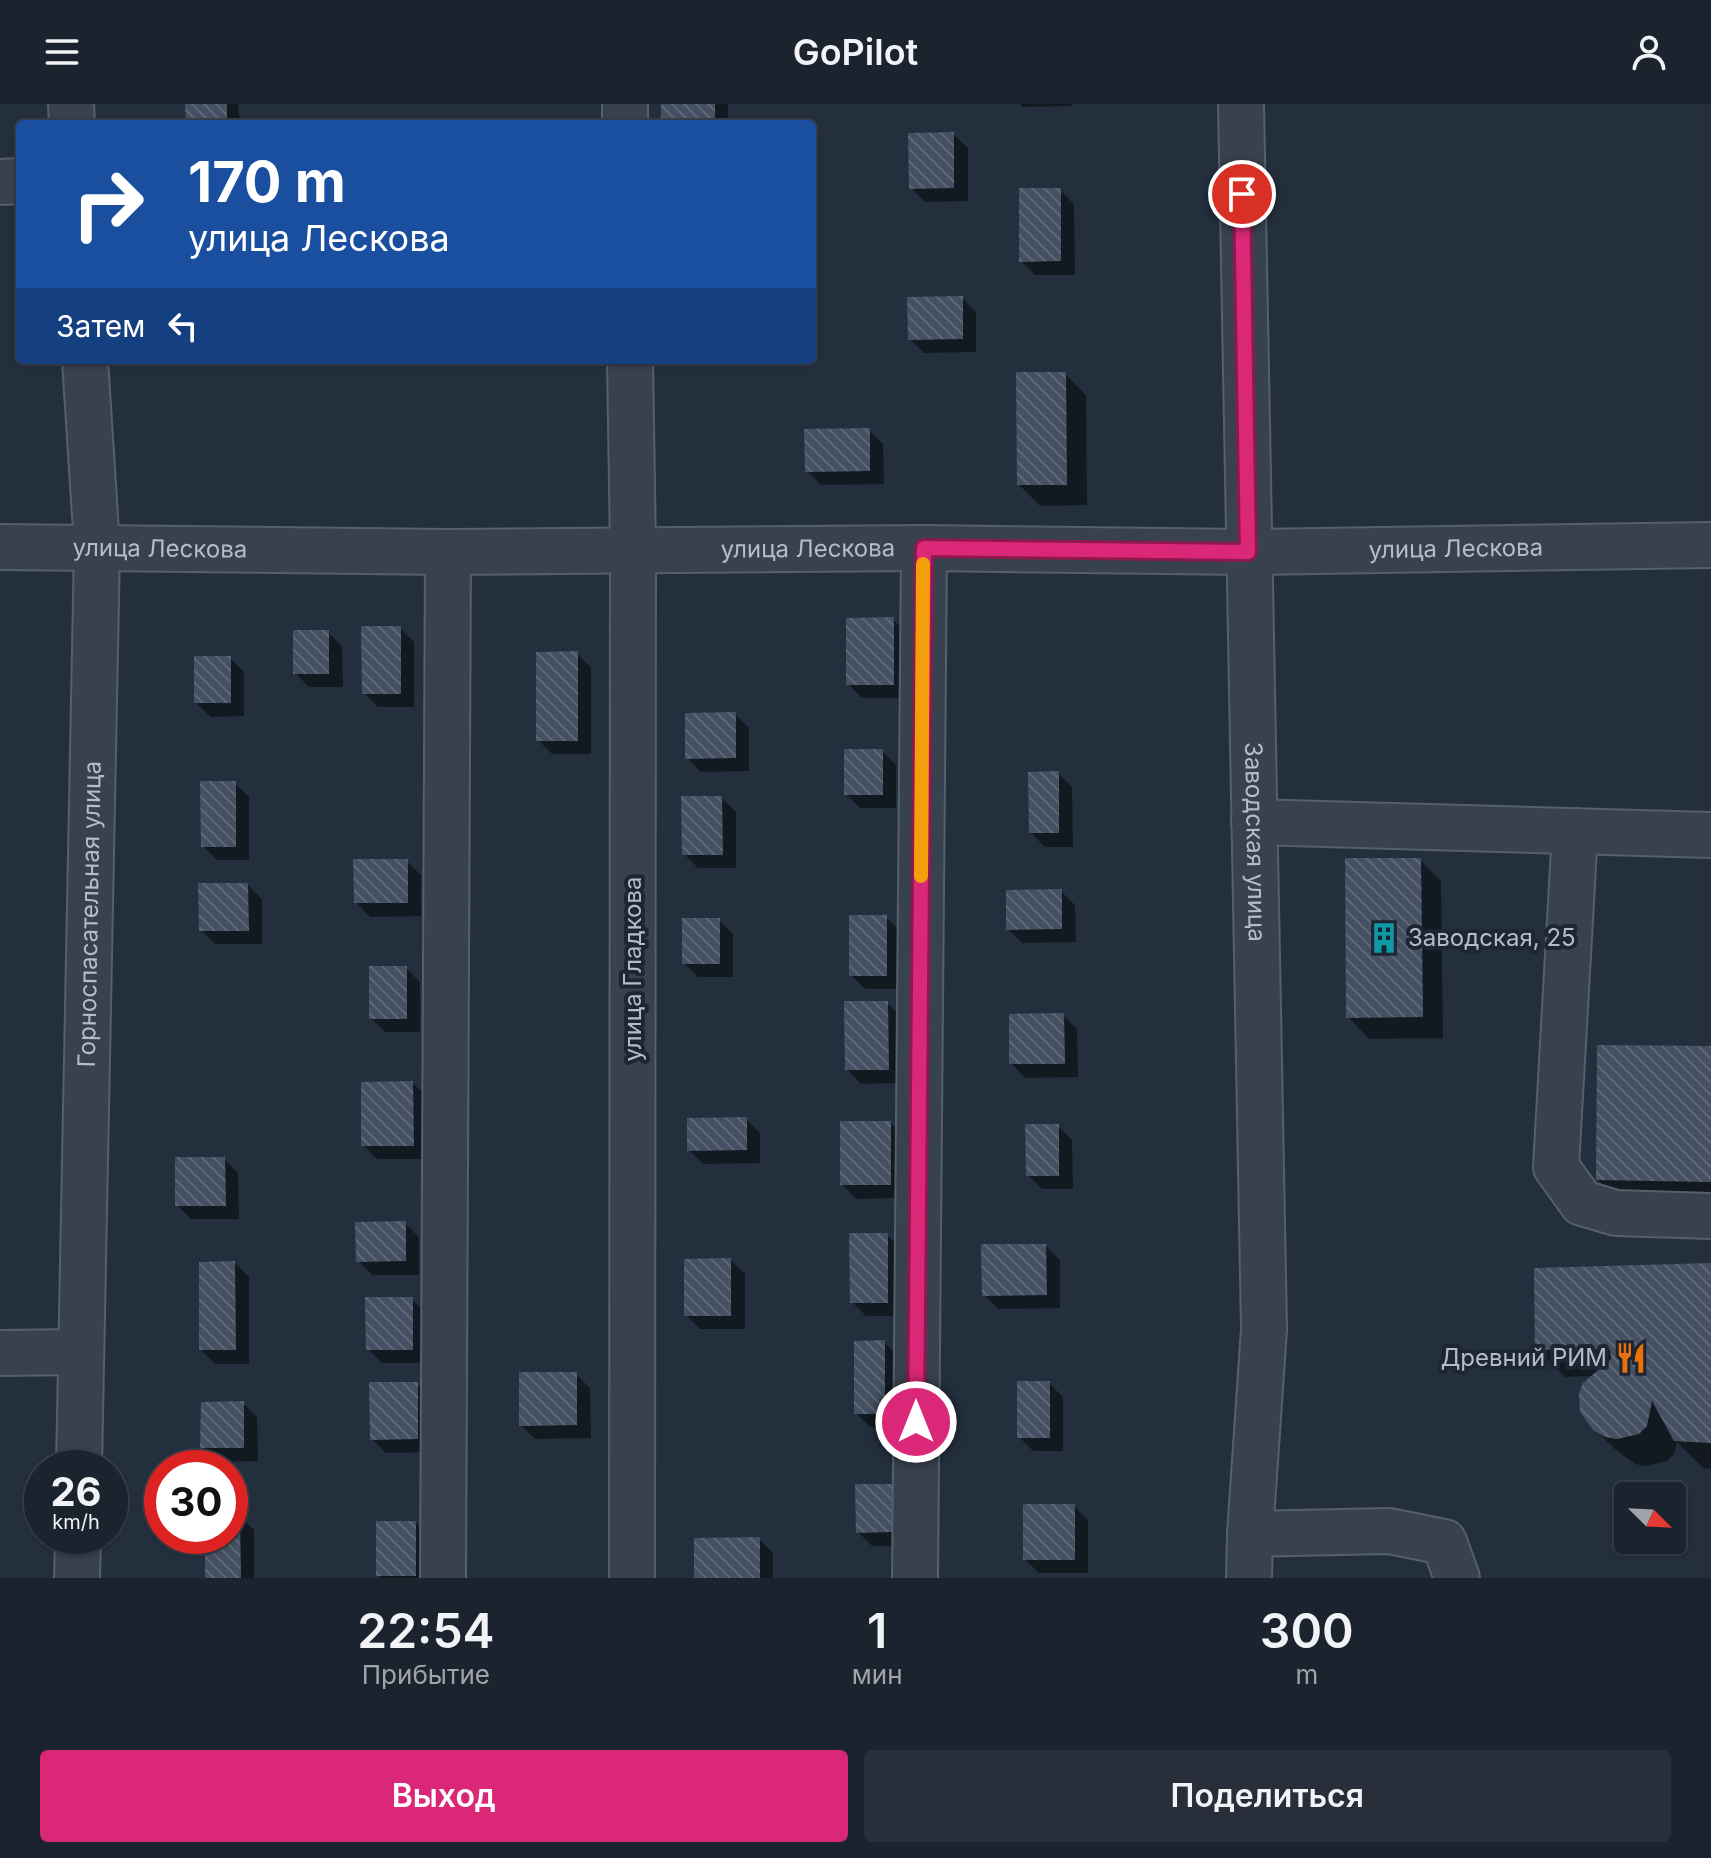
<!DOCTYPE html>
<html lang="ru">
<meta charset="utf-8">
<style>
:root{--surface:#1b232e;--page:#282f3a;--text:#f1f3f6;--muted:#a0a4aa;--line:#39404a;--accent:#db2777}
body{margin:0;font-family:Inter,sans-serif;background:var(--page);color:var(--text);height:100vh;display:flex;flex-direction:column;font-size:30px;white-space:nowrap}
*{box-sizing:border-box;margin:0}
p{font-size:26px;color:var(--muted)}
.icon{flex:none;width:44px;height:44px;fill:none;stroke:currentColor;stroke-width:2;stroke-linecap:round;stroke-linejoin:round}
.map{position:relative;height:1474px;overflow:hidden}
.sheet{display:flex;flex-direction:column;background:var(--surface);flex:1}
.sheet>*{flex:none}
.hud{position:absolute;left:16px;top:16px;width:800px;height:244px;border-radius:8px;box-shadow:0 2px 6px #0004,0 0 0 2px var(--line);background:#1a4fa0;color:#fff;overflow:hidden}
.needle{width:52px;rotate:114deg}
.controls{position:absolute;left:1614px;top:1378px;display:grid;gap:16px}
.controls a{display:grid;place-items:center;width:72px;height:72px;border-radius:8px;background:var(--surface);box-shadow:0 2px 6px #0004,0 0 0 2px var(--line);font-size:40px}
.speed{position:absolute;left:24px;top:1346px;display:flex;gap:16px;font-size:40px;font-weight:700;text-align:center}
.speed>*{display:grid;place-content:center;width:104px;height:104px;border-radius:50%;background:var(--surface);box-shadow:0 2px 6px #0004,0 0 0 2px var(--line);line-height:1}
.speed small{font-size:20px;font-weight:400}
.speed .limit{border:12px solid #d22;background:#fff;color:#111}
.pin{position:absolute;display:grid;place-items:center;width:68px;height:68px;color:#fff;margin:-34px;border:4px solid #fff;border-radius:50%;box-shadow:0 2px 8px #0007}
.me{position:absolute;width:88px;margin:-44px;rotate:0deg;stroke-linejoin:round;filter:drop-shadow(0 0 6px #0008)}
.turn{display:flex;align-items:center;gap:28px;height:168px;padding:0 40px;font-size:36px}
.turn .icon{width:104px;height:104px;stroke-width:2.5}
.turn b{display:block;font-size:56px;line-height:68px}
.then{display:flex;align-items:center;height:76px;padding:0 40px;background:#0003;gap:16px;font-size:30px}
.eta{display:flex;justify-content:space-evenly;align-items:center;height:136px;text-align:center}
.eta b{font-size:48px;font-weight:600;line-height:56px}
.cta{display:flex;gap:16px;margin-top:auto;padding:16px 40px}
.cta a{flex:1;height:92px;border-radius:8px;background:var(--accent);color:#fff;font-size:32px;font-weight:600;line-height:92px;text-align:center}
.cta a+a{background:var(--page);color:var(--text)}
header{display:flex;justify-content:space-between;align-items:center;height:104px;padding:0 40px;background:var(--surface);font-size:36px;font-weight:600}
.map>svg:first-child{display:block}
.shadow{fill:#0007}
.building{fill:url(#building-back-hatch)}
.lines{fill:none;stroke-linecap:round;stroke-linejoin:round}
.minor-casing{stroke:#565f6c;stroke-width:48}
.minor{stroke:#38414e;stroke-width:44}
.route-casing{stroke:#8e194d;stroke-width:20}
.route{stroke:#db2777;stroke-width:14}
.slow{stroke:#f59e0b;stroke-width:14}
.labels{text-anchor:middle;stroke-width:8;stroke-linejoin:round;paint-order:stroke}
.street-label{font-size:24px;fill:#b4bcc9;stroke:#1d2633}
.poi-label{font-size:24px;fill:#b4bcc9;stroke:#1d2633;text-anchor:start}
</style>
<header><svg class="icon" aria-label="menu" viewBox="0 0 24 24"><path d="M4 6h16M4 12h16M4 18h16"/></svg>GoPilot<svg class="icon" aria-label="person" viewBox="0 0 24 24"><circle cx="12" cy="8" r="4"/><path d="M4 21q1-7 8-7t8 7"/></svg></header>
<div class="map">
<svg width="1711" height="1474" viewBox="0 0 1711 1474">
<defs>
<pattern id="building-back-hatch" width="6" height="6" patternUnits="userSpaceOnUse" patternTransform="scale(2)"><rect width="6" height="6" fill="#455162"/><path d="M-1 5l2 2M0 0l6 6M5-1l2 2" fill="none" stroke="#5d6877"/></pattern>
</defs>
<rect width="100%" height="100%" fill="#242f3e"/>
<path class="shadow" d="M187,0H238L240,20H188Z
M663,0H728V20H667L663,15Z
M1020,0H1072V2L1023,3Z
M953,30L968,44V97L925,98L911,84Z
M1060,86L1074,100L1075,171H1035L1021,157Z
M962,194L976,208V248L924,249L910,235Z
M1065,270L1086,291L1087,401L1040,402L1019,381Z
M869,326L883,340L884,380L821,381L807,367Z
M893,515L907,530V594H862L848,580Z
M400,524L414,538V603H378L364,589Z
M328,528L342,542L343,583H309L295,569Z
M577,549L591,564V650H552L538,636Z
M230,554L244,568V612L211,613L196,599Z
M735,610L749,624V667L701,668L687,654Z
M882,647L896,661V704H860L846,690Z
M1058,669L1072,683L1073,743H1045L1031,729Z
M235,679L249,693V756H217L203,742Z
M722,694L736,708V764H698L684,750Z
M1420,756L1441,777L1443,934L1369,935L1348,913Z
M407,757L421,771V812L370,813L356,798Z
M248,781L262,795V840H215L201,826Z
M1061,787L1075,801L1076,838L1022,839L1008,825Z
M886,813L900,827V885H865L851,871Z
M719,816L733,830V873H698L684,859Z
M406,864L420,878V928H385L371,914Z
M887,899L902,913V979L861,980L847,965Z
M1063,911L1077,925L1078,973L1025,974L1011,959Z
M1711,944V1104L1625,1103L1598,1076Z
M413,979L427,993V1055H377L363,1041Z
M746,1015L760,1029V1059L703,1060L689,1046Z
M890,1018L904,1033L905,1094L856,1095L842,1080Z
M1058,1022L1072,1036L1073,1085H1042L1028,1071Z
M224,1055L238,1069L239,1115H191L177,1101Z
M405,1119L419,1133V1171H372L358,1157Z
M887,1131L901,1145L902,1212H866L852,1198Z
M1046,1142L1060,1156V1204L998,1205L984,1191Z
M731,1156L745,1170V1225H700L686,1211Z
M235,1159L249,1173V1260H215L201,1246Z
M1711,1161V1365L1703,1364L1677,1338L1674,1350L1667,1357L1646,1362L1635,1360L1616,1346L1587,1318L1594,1272L1565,1273L1537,1245Z
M412,1195L426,1209L427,1259H382L368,1245Z
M884,1238L898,1252V1323H870L856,1309Z
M576,1270L590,1284L591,1334L535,1335L521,1321Z
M1049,1279L1063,1293V1347H1033L1019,1333Z
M417,1280L431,1294V1348L386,1349L372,1335Z
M243,1299L257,1313L258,1357L216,1358L202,1344Z
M891,1382L905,1396V1442H872L858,1428Z
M1074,1402L1088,1416V1469H1039L1025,1455Z
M240,1412L254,1426V1474H207V1432H230V1413Z
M416,1419L430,1433V1474H381L378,1471Z
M759,1435L773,1449V1474H696Z"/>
<path class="building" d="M185,0H227V20H186Z
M661,0H715V16H661Z
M954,28V84L909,85L908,29Z
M1019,84H1061V157L1019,158Z
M963,192V235L908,236L907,193Z
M1016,268H1066L1067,381H1017Z
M870,324V367L805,368L804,325Z
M894,513V581H846V514Z
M361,522H401V590H362Z
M293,526H329V570H293Z
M578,547V637H536V548Z
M194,552H231V599H194Z
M736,608V654L685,655V609Z
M844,645H883V691H844Z
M1059,667V729H1029L1028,668Z
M200,677H236V743H201Z
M681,692H722L723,751H682Z
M1345,754H1421L1423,913L1346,914Z
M353,755H408V799H354Z
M198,779H248L249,827H199Z
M1062,785V825L1006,826V786Z
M849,811H887V872H849Z
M682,814H720V860H682Z
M369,862H407V915H369Z
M844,897H888L889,966H845Z
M1064,909L1065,960H1009V910Z
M1597,941L1711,942V1078L1596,1076Z
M413,977L414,1042H361V978Z
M747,1013V1046L687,1047V1014Z
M840,1017H891V1081H840Z
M1025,1020H1059V1072H1026Z
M175,1053H225L226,1102H175Z
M406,1117V1157L356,1158L355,1118Z
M849,1129H888V1199H850Z
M981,1140H1046L1047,1191L982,1192Z
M731,1154V1212H684V1155Z
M235,1157L236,1246H199V1158Z
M1711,1159V1339L1674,1337L1652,1297L1647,1322L1639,1330L1617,1335L1605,1333L1593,1326L1580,1308L1579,1289L1583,1279L1611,1255L1610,1245L1535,1246L1534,1164Z
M365,1193H413V1246H366Z
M885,1236V1310H854V1237Z
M519,1268H577V1321L519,1322Z
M1017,1277H1050V1334H1017Z
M369,1278H418V1335L370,1336Z
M244,1297V1344H200L201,1298Z
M855,1380H892V1428L856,1429Z
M1023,1400H1075V1456H1023Z
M240,1410L241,1474H205V1432H230V1411Z
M376,1417H416V1472H376Z
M760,1433V1474H694V1434Z"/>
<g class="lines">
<defs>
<g id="minor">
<path d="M71,0L72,20"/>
<path d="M625,0V20"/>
<path id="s1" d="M1241,0L1264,1225L1250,1430L1249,1474"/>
<path d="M0,78L20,77"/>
<path d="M630,256L633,446L632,1474"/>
<path id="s2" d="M0,443L448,448L924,444L1248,448L1711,441"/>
<path d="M1254,718L1711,731"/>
<path d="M1575,727L1556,1063L1582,1099L1616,1109L1711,1112"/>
<path d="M0,1249L81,1248"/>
<path id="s3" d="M79,1364L97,443L85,256"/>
<path d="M1250,1430L1389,1427L1444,1438L1457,1474"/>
<path d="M77,1474L78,1432"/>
<path d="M443,1474L448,448"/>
<path d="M915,1474L924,444"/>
</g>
</defs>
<use href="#minor" class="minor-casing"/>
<use href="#minor" class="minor"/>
</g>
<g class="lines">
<defs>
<path id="route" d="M916,1318L924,444L1248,448L1242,90"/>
</defs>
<use href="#route" class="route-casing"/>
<use href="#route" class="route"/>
<path class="slow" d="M921,772L923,460"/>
</g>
<defs>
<symbol id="building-bare" viewBox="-9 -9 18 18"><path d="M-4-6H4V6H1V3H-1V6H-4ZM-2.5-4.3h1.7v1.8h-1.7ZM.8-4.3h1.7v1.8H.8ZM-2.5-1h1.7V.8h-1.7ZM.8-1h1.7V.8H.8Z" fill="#0f9aa8" stroke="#1d2633" stroke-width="2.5" paint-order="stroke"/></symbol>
<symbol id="restaurant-bare" viewBox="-9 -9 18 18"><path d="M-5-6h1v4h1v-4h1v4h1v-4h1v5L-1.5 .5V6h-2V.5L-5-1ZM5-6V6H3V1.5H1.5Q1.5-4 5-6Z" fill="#e8710a" stroke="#1d2633" stroke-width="2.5" paint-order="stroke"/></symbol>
</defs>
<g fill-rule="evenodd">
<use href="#building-bare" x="1362" y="812" width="44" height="44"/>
<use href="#restaurant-bare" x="1609" y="1232" width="44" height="44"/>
</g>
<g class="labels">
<g class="street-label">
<text dy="8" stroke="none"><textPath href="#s2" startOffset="160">улица Лескова</textPath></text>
<text dy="8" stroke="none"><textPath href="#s2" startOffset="808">улица Лескова</textPath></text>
<text dy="8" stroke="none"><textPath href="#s2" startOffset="1456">улица Лескова</textPath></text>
<text dy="8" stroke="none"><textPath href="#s1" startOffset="738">Заводская улица</textPath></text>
<text dy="8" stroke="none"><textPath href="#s3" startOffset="554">Горноспасательная улица</textPath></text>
<text transform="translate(633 865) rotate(-90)" y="8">улица Гладкова</text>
</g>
<g class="poi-label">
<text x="1408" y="842">Заводская, 25</text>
<text x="1607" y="1262" text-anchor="end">Древний РИМ</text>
</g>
</g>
</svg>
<div class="controls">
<a><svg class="needle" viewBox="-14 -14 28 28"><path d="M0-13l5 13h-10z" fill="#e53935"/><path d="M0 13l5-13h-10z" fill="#a0a4aa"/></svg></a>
</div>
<div class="speed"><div>26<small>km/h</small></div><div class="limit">30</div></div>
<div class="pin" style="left:1242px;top:90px;background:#d93025"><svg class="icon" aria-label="arrive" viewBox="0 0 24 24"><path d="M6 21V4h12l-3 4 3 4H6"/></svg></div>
<svg class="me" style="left:916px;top:1318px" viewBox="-20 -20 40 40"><circle r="17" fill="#db2777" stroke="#fff" stroke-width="3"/><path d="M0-11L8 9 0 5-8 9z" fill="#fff"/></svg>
<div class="hud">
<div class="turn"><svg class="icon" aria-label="right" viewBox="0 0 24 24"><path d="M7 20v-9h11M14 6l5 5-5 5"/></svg><div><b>170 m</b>улица Лескова</div></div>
<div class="then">Затем<svg class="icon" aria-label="left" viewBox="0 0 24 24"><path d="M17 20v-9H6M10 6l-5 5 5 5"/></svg></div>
</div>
</div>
<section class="sheet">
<div class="eta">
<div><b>22:54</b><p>Прибытие</p></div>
<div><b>1</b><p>мин</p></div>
<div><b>300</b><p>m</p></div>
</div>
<div class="cta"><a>Выход</a><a>Поделиться</a></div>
</section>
